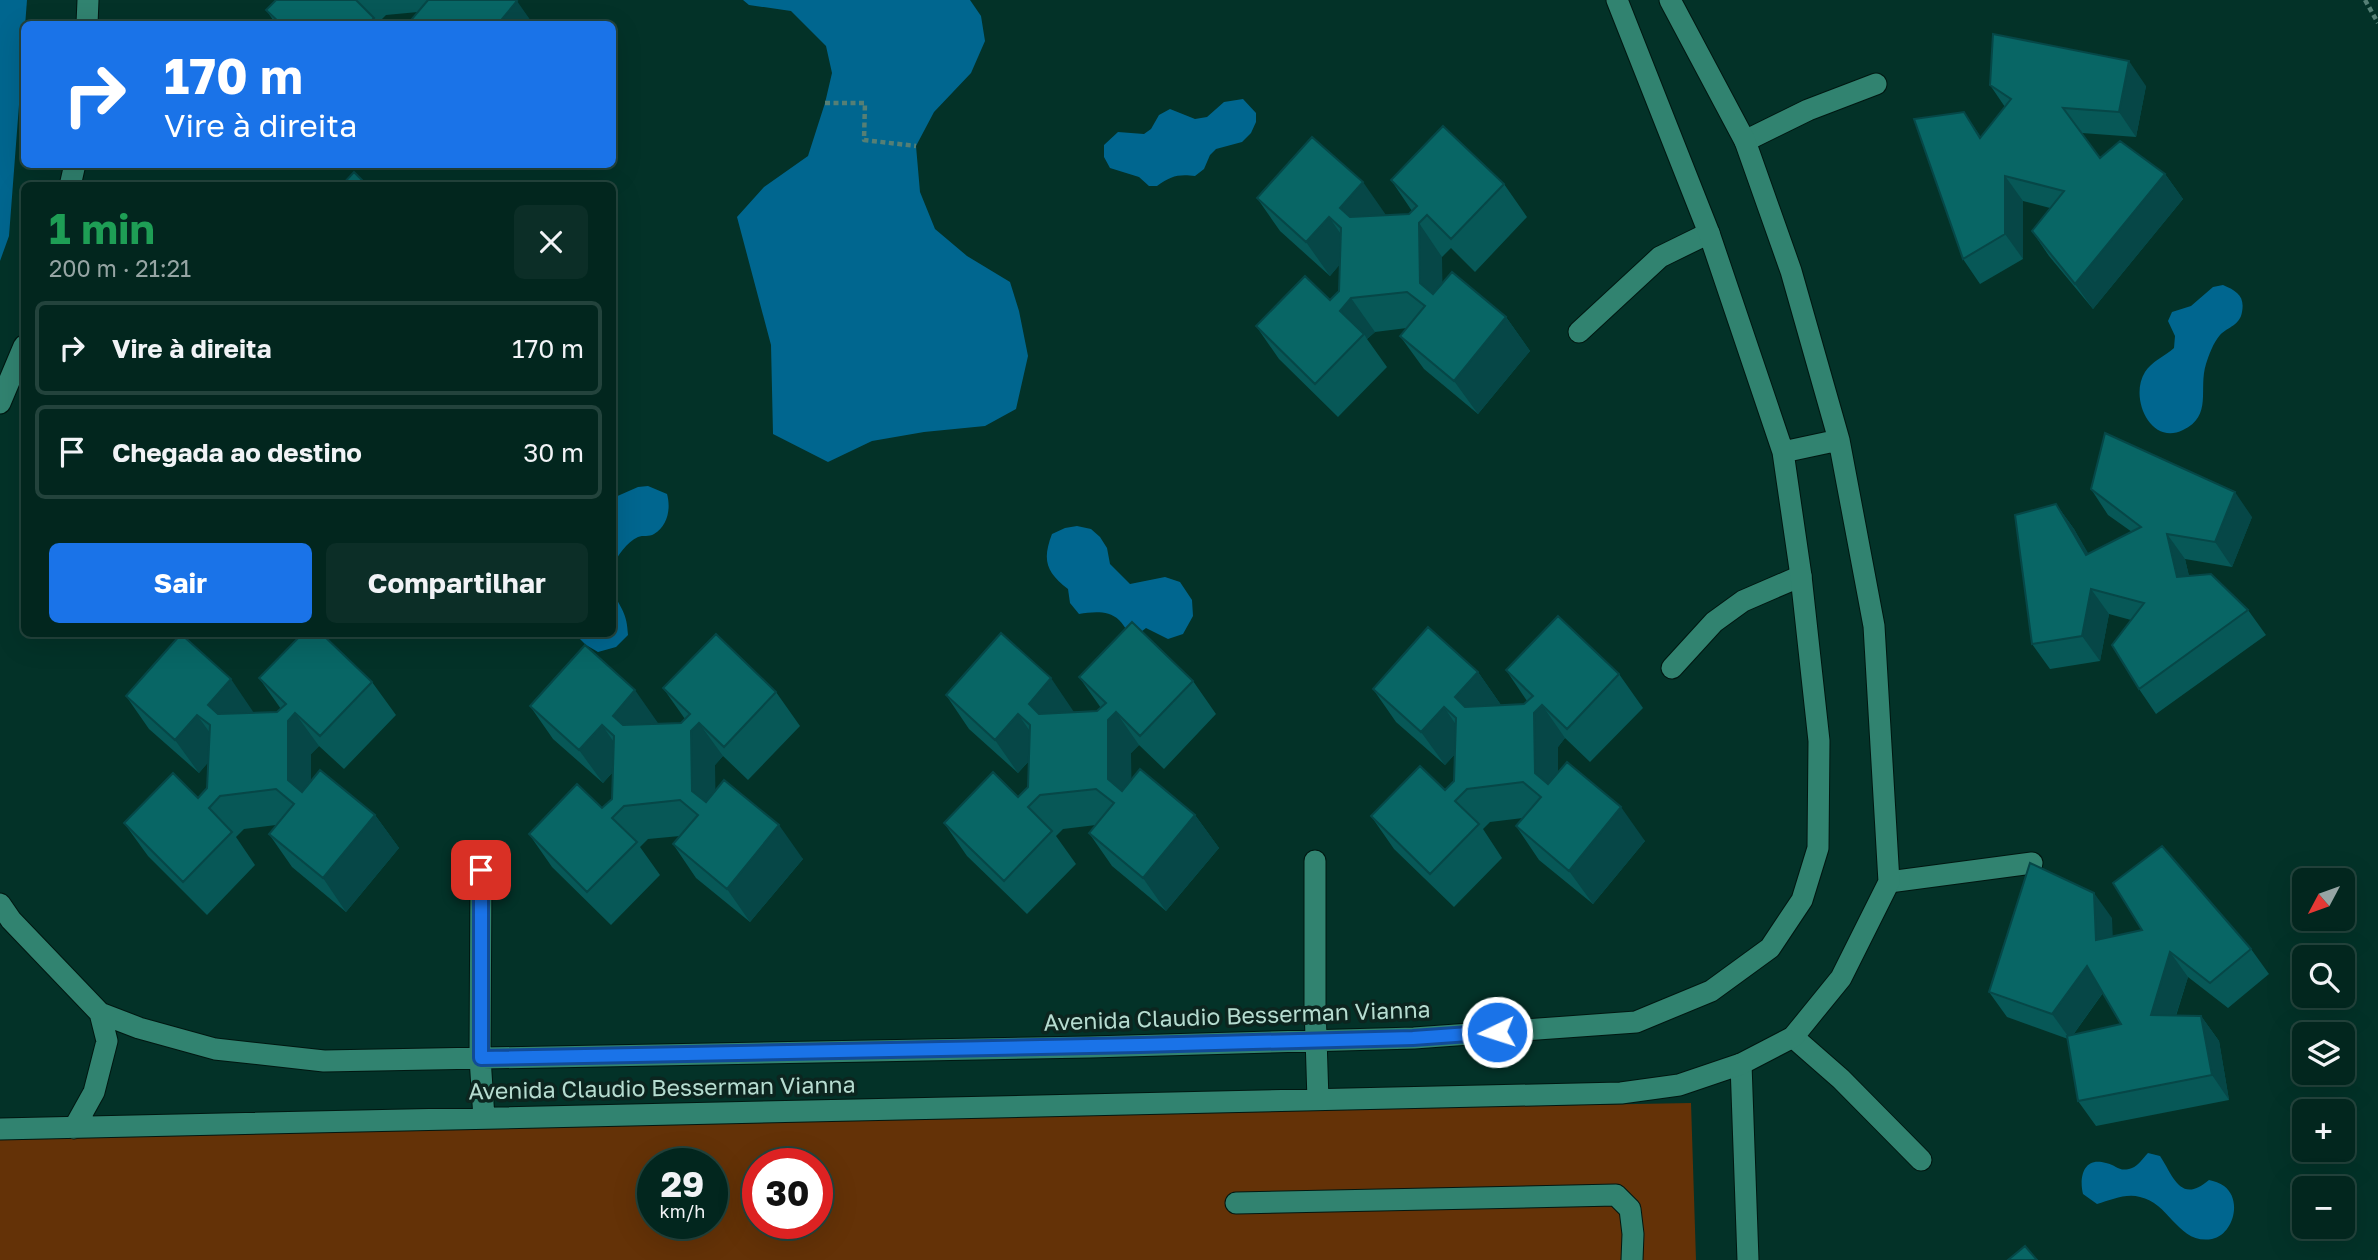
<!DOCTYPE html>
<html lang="pt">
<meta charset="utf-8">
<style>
:root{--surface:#02261e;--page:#0c2e27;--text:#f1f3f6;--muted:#96a5a4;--line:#23433c;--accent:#1a73e8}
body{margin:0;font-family:"Golos Text",sans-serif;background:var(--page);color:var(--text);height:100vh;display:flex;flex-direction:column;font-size:26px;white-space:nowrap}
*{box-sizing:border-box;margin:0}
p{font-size:23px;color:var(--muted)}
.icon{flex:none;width:38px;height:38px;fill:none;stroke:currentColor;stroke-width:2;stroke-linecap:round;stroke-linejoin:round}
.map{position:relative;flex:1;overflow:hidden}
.sheet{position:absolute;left:21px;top:182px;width:595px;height:455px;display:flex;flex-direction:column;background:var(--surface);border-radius:10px;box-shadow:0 7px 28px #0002,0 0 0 2px var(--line)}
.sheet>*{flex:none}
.banner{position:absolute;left:21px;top:21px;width:595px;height:147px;border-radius:10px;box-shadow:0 7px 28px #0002,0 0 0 2px var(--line);background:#1a73e8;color:#fff;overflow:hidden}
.needle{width:46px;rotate:229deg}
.buttons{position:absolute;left:2292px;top:868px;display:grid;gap:14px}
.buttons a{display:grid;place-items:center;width:63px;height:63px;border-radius:10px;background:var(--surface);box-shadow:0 7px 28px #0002,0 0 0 2px var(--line);font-size:35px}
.speed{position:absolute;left:637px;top:1148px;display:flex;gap:14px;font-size:35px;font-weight:700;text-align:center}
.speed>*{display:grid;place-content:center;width:91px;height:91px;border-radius:50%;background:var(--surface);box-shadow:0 7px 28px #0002,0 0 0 2px var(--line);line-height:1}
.speed small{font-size:18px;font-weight:400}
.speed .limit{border:10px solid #d22;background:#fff;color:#111}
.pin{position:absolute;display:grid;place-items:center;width:60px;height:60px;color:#fff;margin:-30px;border-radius:14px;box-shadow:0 4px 10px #0006}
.me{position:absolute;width:77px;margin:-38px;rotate:266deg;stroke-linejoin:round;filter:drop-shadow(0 0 5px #0008)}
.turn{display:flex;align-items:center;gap:24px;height:147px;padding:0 28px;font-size:32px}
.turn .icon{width:91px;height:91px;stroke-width:2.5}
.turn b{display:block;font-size:49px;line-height:60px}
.round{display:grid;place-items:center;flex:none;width:74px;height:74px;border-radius:10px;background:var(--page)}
.headline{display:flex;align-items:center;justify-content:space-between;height:119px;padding:0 28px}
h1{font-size:42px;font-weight:700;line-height:52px;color:#1e9e55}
.action{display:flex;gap:14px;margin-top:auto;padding:14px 28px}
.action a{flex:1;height:80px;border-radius:10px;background:var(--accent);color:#fff;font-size:28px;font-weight:700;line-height:80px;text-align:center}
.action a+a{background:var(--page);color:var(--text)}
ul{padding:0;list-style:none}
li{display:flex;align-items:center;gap:21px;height:94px;margin:0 14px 10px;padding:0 14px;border:4px solid var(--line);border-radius:10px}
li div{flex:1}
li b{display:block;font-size:26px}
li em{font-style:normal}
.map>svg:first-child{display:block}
.green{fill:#643207;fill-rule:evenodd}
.water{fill:#00668f}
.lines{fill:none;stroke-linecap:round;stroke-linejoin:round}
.service-casing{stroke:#001711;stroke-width:23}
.minor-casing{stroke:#001711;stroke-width:23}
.path{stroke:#557f75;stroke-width:4.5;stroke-dasharray:5 3.5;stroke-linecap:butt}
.service{stroke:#318370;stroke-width:21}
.minor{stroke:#318370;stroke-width:21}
.wall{fill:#075857;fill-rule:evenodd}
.shaded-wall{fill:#064747}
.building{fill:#086665;stroke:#064747;stroke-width:2}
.route-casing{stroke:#114b97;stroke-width:18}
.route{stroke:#1a73e8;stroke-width:12}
.labels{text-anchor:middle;stroke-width:7;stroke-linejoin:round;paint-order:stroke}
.street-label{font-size:23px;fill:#b6dcd0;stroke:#0c251f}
</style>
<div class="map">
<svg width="2378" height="1260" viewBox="0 0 2378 1260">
<rect width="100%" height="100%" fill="#033228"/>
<path class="green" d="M1691,1103L1696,1260H0V1133ZM653,1164H712V1223H653ZM758,1164H817V1223H758Z"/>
<path class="water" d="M0,0H27L9,236L0,261Z
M743,0H970L981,16L985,41L971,73L934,112L916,146L920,192L935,229L967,256L1010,282L1019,311L1028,356L1016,409L985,426L924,432L872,441L828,462L773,434L771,345L737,217L764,187L808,156L825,103L832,73L826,46L791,11L749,5Z
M1243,99L1256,113V122L1251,133L1242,142L1216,149L1210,155L1204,169L1195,176C1178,174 1171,176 1157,186H1149L1139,177L1110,168L1104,157V145L1118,132L1144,134L1151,129L1159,115L1170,109L1195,119L1207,117L1224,102Z
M2223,285C2237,291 2245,296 2242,312C2240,325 2228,327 2220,335C2213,343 2209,355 2206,364C2198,389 2213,416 2183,430C2150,446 2129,397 2145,372C2151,362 2165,356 2174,348L2175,336L2168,321L2172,312L2191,306L2213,287Z
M648,486L667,494C671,508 668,526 654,534C649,537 643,535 638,537C627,542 617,556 613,566V498L638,487Z
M1077,526L1091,529L1100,537L1107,548L1110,564L1130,584L1165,577L1180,582L1192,600L1193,616L1183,634L1168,639L1146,628L1136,636C1126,633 1126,627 1119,620C1108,610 1093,612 1079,614L1070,603L1068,589C1046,572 1042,560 1052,534L1065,528Z
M613,591C621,610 627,612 628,635L616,647L598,652L586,645L575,634H612Z
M2148,1153L2160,1156C2173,1175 2180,1205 2209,1180C2214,1181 2220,1183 2224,1186C2243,1200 2233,1235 2212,1239C2178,1245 2170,1203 2140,1197C2126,1193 2111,1200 2097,1204L2083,1194C2079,1178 2083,1156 2106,1163C2117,1165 2119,1173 2132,1168C2138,1166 2143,1158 2148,1153Z"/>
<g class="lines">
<defs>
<path id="service" d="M1745,141L1808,110L1876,84
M1579,332L1660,257L1709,233
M1672,668L1714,622L1743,601L1801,576
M1889,882L2032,863
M1793,1037L1841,1079L1921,1160
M1741,1064L1748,1260
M1236,1203L1616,1195L1630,1209L1633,1234L1632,1260"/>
<path id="minor" d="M87,24L88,0
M70,186L75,164
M0,403L24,346
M1783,452L1839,440
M1315,861V1006L1318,1100
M481,870L480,1058L484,1118
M0,904L11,920L100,1013L139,1028L215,1049L324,1061L1090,1047L1414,1038L1636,1022L1711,991L1770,948L1802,900L1818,848L1819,741L1801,576L1783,452L1709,233L1617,0
M74,1128L94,1092L107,1041L100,1013
M0,1129L1621,1093L1679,1085L1741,1064L1793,1037L1841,978L1889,882L1874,626L1839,440L1791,271L1745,141L1670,0"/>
</defs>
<use href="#service" class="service-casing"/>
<use href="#minor" class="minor-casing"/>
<path class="path" d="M2365,0L2378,23
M825,103H865L864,140L916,146"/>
<use href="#service" class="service"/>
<use href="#minor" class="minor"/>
</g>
<path class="wall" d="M276,0H515L533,24H414L411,20L418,12L386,15L378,23L379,24H276L266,10Z
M1990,85L2146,86L2136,137L2082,133L2100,158L2165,174L2183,199L2093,309L2049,256L2032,231L2050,208L2023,201V259L1980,284L1963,259L1981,136L2005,107Z
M1391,180L1504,184L1527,217L1475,272L1451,248L1442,257V283L1506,317L1530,351L1478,414L1424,369L1400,336L1407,328L1375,332L1367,339L1387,367L1338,417L1279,359L1256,326L1330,300L1339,291L1340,264L1330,276L1280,231L1257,198L1386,215L1409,214L1412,211Z
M2091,489L2252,517L2232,567L2185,559L2189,576L2248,610L2266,635L2156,714L2139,689L2131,620L2109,614L2100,661L2050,669L2032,644L2056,504L2074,529L2088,554L2132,532L2108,515Z
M1506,670L1619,674L1643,708L1590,762L1565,738L1558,747V773L1645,841L1593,904L1539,860L1516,826L1523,818L1490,822L1483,829L1502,858L1454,907L1394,849L1371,816L1445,790L1454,781L1455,754L1445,765L1396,722L1373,689L1478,672L1501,705L1524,704L1527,701Z
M1079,677L1193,681L1216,714L1164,769L1139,745L1131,753V780L1195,815L1219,848L1166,911L1112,866L1089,833L1096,825L1063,829L1056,836L1076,864L1027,914L967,856L944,823L1018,797L1028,787L1029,761L1018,773L969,729L946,695L1074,712L1097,711L1101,708Z
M259,678L372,682L396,715L344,769L319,746L311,754V781L375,815L399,848L346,912L292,867L269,834L276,825L244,829L236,837L255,865L207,915L148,856L124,823L198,798L207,788L208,762L199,773L149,729L126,696L253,713L277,712L281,709Z
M663,688L776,692L800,726L748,780L723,756L715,765V791L803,859L750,922L696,878L673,844L680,836L648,839L640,847L660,875L611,925L552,867L529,834L602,808L612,799L613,772L603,783L553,739L530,706L658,723H681L685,719Z
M2112,918V936L2251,949L2269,974L2228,1008L2188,977L2176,1016H2201L2219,1041L2229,1100L2096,1126L2078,1101L2068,1039L2007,1017L1989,992ZM2103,993L2121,1024L2073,1035Z"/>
<path class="shaded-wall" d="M517,1L533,24H498Z
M2129,61L2146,86L2136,137L2119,112Z
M1964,112L1981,137L1980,138Z
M2165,174L2183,199L2093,309L2075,284Z
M2005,176L2023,201V259L2005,234Z
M1363,182L1386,215L1363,241L1340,208Z
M1329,217L1352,250L1330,276L1306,242Z
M1419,223L1442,257L1443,316L1420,283Z
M1351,298L1375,332L1367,339L1364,334L1340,311Z
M1506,317L1530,351L1478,414L1454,381Z
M2235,492L2252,517L2232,567L2215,542Z
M2056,504L2074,529L2104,580L2086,555Z
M2167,534L2185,559L2195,602L2177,577Z
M2091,589L2109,614L2100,661L2082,636Z
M1478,672L1501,705L1478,730L1455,697Z
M1051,678L1074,712L1052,737L1029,704Z
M231,679L254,713L231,738L208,705Z
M635,690L658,723L636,749L613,716Z
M1542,705L1565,738L1558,747V806L1535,773L1534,713Z
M1444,707L1467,741L1445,765L1421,732Z
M1116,712L1139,745L1131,753L1132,812L1108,779V720Z
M295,713L319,746L311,754V813L288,780V721Z
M1018,714L1041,747L1018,773L995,740Z
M197,715L221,748L199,773L175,740Z
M699,723L723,756L715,765L716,824L692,791L691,731Z
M602,725L625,758L603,783L579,750Z
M1621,807L1645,841L1593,904L1569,871Z
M375,815L399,848L346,912L323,878Z
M1195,815L1219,848L1166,911L1143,878Z
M779,825L803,859L750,922L727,889Z
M2094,893L2112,918L2114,965L2096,940Z
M2170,952L2188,977L2168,1040L2151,1015Z
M2087,966L2104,991L2070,1039L2052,1014Z
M2201,1016L2219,1041L2229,1100L2212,1075Z"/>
<path class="building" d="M276,0H356L374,18L368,24H281L266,10Z
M428,0H515L517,1L498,24H416L411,20Z
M1993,34L2129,61L2119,112L2063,108L2100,158L2120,141L2165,174L2075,284L2032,231L2064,191L2005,176V234L1963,259L1914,119L1964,112L1980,138L2011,99L1990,85Z
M1443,126L1504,184L1451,239L1427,215L1419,223L1420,283L1433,294L1452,272L1506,317L1454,381L1400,336L1425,306L1407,292L1351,298L1340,311L1364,334L1315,384L1256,326L1305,276L1330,300L1339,291L1341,228L1329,217L1306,242L1257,198L1312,137L1363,182L1340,208L1350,217L1409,214L1417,206L1391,180Z
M354,172L368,186H341Z
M2105,433L2235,492L2215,542L2167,534L2177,577L2211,574L2248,610L2139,689L2112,645L2144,603L2091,589L2082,636L2032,644L2015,515L2056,504L2086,555L2141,527L2091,489Z
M1558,616L1619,674L1567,729L1542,705L1534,713L1535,773L1548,784L1567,762L1621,807L1569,871L1516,826L1541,797L1523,782L1467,789L1455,801L1479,824L1430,874L1371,816L1420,766L1445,790L1454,781L1456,718L1444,707L1421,732L1373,689L1428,627L1478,672L1455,697L1465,707L1524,704L1533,696L1506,670Z
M1132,622L1193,681L1140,736L1116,712L1108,720V779L1122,791L1140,769L1195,815L1143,878L1089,833L1114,803L1096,789L1040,795L1028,807L1052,831L1004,881L944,823L993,772L1018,797L1028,787L1030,725L1018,714L995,740L946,695L1001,633L1051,678L1029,704L1039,714L1097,711L1106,703L1079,677Z
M181,634L231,679L208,705L218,714L277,712L286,704L259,678L302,634H322L372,682L320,736L295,713L288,721V780L302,792L320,770L375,815L323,878L269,834L294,804L276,789L220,796L209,808L232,832L183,882L124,823L173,773L198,798L207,788L210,725L197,715L175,740L126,696Z
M716,634L776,692L724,747L699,723L691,731L692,791L706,802L724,780L779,825L727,889L673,844L698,815L680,800L624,806L612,818L637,842L587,892L529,834L577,784L602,808L612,799L614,736L602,725L579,750L530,706L585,645L635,690L613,716L623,725L681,723L690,714L663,688Z
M2162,846L2251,949L2210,983L2170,952L2151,1015L2201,1016L2212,1075L2078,1101L2067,1036L2121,1024L2087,966L2052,1014L1989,992L2030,863L2094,893L2096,940L2142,930L2113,883Z
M2025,1246L2037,1260H2008Z"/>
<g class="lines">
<defs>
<path id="route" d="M481,870V1058L1140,1045L1413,1038L1497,1032"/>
</defs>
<use href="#route" class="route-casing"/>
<use href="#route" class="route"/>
</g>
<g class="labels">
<g class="street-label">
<text transform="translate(1237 1016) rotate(-2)" y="8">Avenida Claudio Besserman Vianna</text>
<text transform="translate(662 1088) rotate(-1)" y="8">Avenida Claudio Besserman Vianna</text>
</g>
</g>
</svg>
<div class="buttons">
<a><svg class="needle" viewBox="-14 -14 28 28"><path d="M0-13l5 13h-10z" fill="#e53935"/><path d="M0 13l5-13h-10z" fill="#96a5a4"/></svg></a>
<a><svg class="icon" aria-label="search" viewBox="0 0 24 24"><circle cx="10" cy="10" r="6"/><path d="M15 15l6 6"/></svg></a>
<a><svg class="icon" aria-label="layers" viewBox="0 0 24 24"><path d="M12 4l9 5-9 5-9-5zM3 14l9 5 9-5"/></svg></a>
<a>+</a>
<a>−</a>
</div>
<div class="speed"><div>29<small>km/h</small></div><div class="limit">30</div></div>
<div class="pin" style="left:481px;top:870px;background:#d93025"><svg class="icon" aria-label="arrive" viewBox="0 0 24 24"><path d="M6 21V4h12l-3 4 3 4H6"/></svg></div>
<svg class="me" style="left:1497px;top:1032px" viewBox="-20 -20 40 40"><circle r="17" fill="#1a73e8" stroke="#fff" stroke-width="3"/><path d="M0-11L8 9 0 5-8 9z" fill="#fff"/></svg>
<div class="banner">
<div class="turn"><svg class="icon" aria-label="right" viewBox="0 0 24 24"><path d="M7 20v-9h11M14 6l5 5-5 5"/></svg><div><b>170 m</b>Vire à direita</div></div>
</div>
<section class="sheet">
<div class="headline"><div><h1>1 min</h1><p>200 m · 21:21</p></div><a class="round"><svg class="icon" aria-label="close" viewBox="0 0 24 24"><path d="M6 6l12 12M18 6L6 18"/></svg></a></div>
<ul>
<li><svg class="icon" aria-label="right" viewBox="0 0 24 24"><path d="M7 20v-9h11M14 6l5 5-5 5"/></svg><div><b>Vire à direita</b></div><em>170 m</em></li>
<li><svg class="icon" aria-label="arrive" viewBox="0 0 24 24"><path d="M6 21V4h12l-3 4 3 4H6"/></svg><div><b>Chegada ao destino</b></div><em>30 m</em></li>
</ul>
<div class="action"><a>Sair</a><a>Compartilhar</a></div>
</section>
</div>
